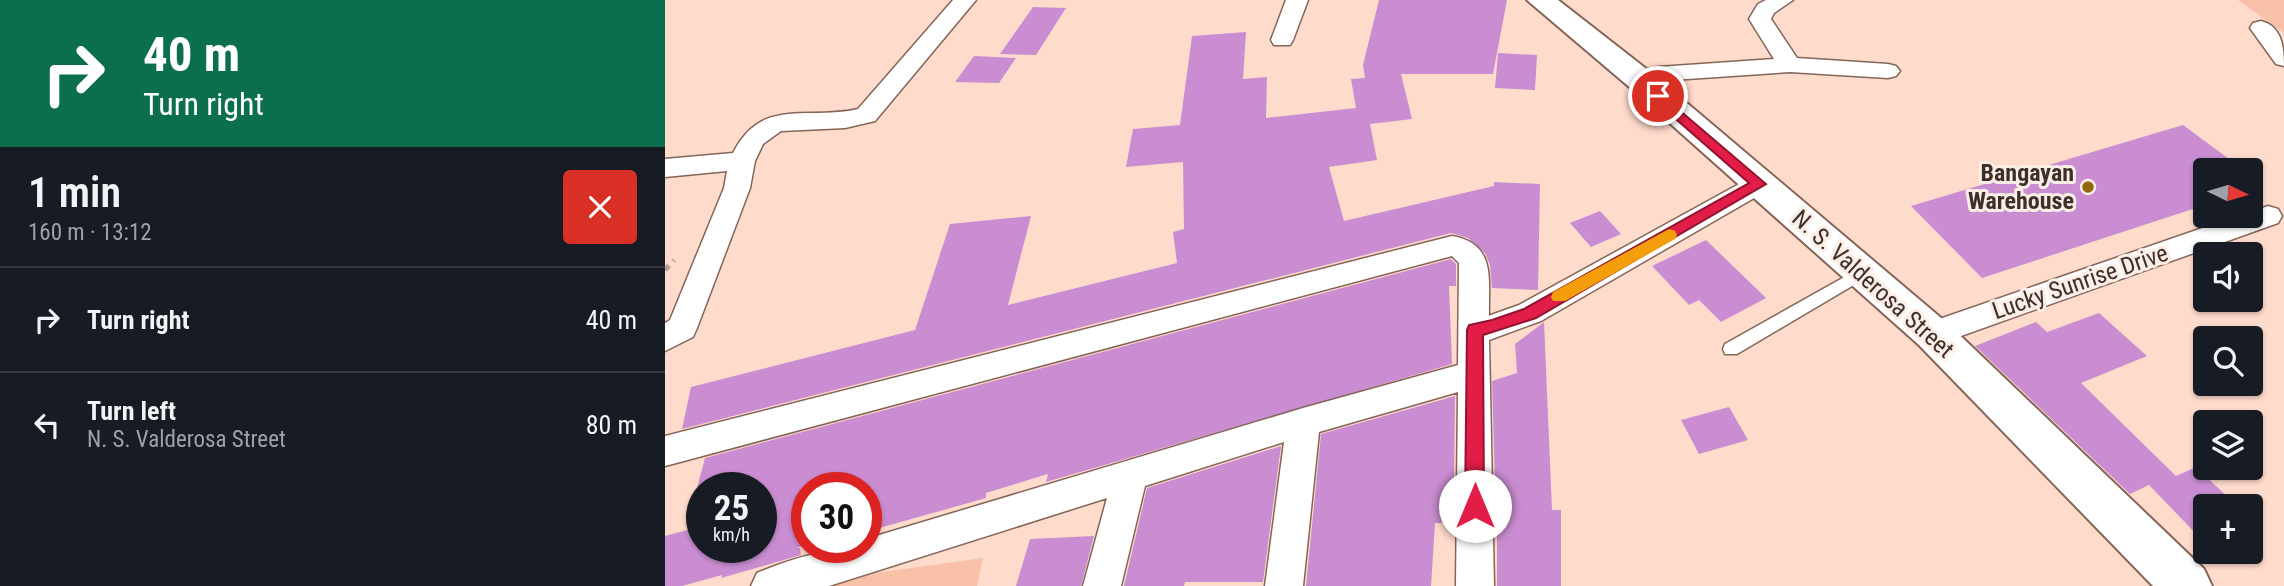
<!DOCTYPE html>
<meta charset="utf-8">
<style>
:root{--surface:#171b24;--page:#242831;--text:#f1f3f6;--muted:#9ea1a6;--line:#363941}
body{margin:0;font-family:"Roboto Condensed",sans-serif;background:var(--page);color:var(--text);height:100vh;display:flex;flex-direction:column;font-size:26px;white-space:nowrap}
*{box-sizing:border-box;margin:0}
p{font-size:23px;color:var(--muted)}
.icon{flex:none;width:38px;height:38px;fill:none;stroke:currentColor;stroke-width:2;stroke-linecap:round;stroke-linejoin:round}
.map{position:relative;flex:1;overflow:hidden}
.drawer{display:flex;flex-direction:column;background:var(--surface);width:665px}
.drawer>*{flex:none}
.top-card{background:#0b6e4f;color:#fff;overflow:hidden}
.needle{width:46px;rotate:95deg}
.controls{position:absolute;left:1528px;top:158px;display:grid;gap:14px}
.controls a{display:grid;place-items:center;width:70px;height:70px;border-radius:7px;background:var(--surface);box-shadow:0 2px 5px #0004;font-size:35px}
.speed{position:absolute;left:21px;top:472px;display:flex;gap:14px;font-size:35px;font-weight:700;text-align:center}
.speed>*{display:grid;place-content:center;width:91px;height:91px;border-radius:50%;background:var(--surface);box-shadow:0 2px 5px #0004;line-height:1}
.speed small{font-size:18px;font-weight:400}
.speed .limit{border:10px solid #d22;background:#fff;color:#111}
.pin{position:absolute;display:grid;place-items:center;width:60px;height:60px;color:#fff;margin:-30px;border:4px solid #fff;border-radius:50%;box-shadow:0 2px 7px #0007}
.me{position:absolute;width:77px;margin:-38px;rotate:0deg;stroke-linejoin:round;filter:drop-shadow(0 0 5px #0008)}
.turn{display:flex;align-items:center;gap:24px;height:147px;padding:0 28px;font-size:32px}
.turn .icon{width:91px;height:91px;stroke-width:2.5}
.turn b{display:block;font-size:49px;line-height:60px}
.round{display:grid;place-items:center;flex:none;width:74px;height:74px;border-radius:7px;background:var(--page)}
.overview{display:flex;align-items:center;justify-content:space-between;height:119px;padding:0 28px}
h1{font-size:42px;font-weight:600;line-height:52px}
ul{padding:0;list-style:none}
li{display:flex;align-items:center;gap:21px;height:105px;padding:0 28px;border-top:2px solid var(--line)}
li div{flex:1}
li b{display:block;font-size:26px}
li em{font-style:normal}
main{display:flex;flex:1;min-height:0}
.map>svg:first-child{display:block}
.green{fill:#f9c0a8}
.building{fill:#ca8dd1}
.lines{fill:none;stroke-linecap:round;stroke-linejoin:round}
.lane-casing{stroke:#846558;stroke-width:3}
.street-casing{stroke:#846558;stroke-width:3}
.secondary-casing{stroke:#846558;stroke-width:4}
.path{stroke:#bda094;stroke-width:5;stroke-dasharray:6 6;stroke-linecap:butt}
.lane{fill:#fff;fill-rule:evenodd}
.street{fill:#fff;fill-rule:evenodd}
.secondary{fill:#fff;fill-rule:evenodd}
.route{fill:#e11d48;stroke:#92132f;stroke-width:2}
.slow{fill:#f59e0b}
.poi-dot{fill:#91670f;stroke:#fcede7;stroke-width:2.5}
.labels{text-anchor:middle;stroke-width:6;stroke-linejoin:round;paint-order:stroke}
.poi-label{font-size:24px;font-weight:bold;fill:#3d2f29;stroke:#fcede7;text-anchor:end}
.street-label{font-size:24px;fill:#3d2f29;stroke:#fcede7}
</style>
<main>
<section class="drawer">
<div class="top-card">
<div class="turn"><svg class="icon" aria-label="right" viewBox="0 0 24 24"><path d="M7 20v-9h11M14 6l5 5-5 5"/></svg><div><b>40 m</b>Turn right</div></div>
</div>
<div class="overview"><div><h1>1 min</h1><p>160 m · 13:12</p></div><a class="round" style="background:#d93025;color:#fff"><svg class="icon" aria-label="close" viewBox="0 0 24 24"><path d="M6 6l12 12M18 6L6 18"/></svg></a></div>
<ul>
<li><svg class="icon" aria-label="right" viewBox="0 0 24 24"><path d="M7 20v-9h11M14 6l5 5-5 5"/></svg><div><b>Turn right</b></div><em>40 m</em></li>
<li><svg class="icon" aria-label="left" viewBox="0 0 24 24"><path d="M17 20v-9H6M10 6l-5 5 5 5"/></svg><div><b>Turn left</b><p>N. S. Valderosa Street</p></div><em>80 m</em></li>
</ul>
</section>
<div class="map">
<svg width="1619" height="586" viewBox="0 0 1619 586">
<rect width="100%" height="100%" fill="#ffdbcc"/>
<path class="green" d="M1573,0H1619V33Z
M318,558L312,586H130L131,584Z"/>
<path class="building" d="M714,0H842L828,74H736L747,119L705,124L712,160L664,167L679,221L829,186V182L875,184L873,290L827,288L825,265L820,253L803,238L786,233L17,429L26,387L250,330L285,224L366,216L343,305L512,263L508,232L519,229L518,162L461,167L468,129L515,125L527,36L581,32L578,79L602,77L601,118L691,108L686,79L700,78L698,65Z
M368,7L401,8L371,55L335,54Z
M833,53L872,55L870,90L830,88Z
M309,56L351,58L334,83L290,82Z
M1518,125L1579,170H1540V205L1317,278L1246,206Z
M935,211L956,234L926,247L905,223Z
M1041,240L1101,298L1056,322L1034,300L1024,305L987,266Z
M786,259L791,264V286H784L787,364L381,482L383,474L321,493V498L204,531L207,488H142V545L131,548H135L136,555L56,578L57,575L17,586H0V536L37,526V548H96V488H32L40,458Z
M1434,313L1482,356L1416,383L1511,476L1531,467L1572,506H1540V543L1484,485L1465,494L1310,346L1371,322L1382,332Z
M879,322L887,510H896V586H832V488H830L827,381L852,373L850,344Z
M790,396L789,487H779L777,523H770L766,586H641L656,434Z
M1064,407L1083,440L1034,454L1016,420Z
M616,446L598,582H520L519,586H459L482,488Z
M429,536L416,586H351L365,539Z"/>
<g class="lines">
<defs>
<path id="lane" d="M1199,266L1207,272L1204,276L1072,354H1060L1058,349L1060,344Z"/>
<path id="street" d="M288,0H311L210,121L180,128L116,131L98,144L90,161L85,188L32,328L28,337L0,351V323L5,320L59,188L62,171L0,177V159L68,153C97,96 141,121 193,109Z
M621,0H643L628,40L625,45H609L606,40Z
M1101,0H1128L1109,13L1106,19L1132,58L1223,64L1231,66L1235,71L1231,76L1223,78L1125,72L993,81L973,85L965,83L961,78L965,73L993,67L1109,59L1084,19L1093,4Z
M1596,21C1617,26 1619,48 1619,66L1611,64L1585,28L1588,23Z
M1094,175L1103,178L1107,184L1103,190L876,321L824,340L829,586H791L793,392L654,432L638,586H600L619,442L480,486L456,586H418L442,498L164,586H86L92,573C127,558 163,548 201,548V539L638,408L793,365L794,263L787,256L0,466V436L787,236C832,244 823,279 824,316L826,315L854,305L1085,178Z
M1603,206L1613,209L1617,216L1613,223L1268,346L1257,343L1253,334L1257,325L1575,215H1586V212Z"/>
<path id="secondary" d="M862,0H893L984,71L1282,323L1539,569L1547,586H1488L1254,345L962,85Z"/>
</defs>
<use href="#lane" class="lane-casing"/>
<use href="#street" class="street-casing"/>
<use href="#secondary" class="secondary-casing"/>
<path class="path" d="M0,270L9,260"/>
<use href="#lane" class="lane"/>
<use href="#street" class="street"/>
<use href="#secondary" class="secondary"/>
</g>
<path class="route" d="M993,92L1101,184L871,318L818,335L819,506L817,513L810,515L803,513L800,506L802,330L804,325L827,320L859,309L1084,183L988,99L986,96Z"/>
<path class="slow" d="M1004,229L1010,231L1012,235L1010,239L900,301H888L886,297L888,292Z"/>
<circle class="poi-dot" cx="1423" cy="187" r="7"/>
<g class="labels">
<g class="poi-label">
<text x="1409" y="181">Bangayan<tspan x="1409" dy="28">Warehouse</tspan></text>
</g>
<g class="street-label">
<text transform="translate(1415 282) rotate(-19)" y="8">Lucky Sunrise Drive</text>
<text transform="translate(1208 284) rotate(42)" y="8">N. S. Valderosa Street</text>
</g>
</g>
</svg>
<div class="controls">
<a><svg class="needle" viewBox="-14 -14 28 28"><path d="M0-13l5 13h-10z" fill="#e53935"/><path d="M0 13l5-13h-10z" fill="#9ea1a6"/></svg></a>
<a><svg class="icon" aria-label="sound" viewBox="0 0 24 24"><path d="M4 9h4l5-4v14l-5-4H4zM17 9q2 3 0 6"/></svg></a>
<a><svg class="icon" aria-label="search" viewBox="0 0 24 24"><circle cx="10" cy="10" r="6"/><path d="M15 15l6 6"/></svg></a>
<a><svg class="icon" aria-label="layers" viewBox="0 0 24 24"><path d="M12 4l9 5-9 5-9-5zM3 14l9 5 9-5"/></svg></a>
<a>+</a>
</div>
<div class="speed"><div>25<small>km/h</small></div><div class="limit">30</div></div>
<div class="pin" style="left:993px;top:96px;background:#d93025"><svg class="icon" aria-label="arrive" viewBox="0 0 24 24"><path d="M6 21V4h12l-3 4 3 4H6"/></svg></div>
<svg class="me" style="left:810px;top:506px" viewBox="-20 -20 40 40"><circle r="19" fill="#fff"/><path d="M0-13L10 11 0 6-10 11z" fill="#e11d48"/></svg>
</div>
</main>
